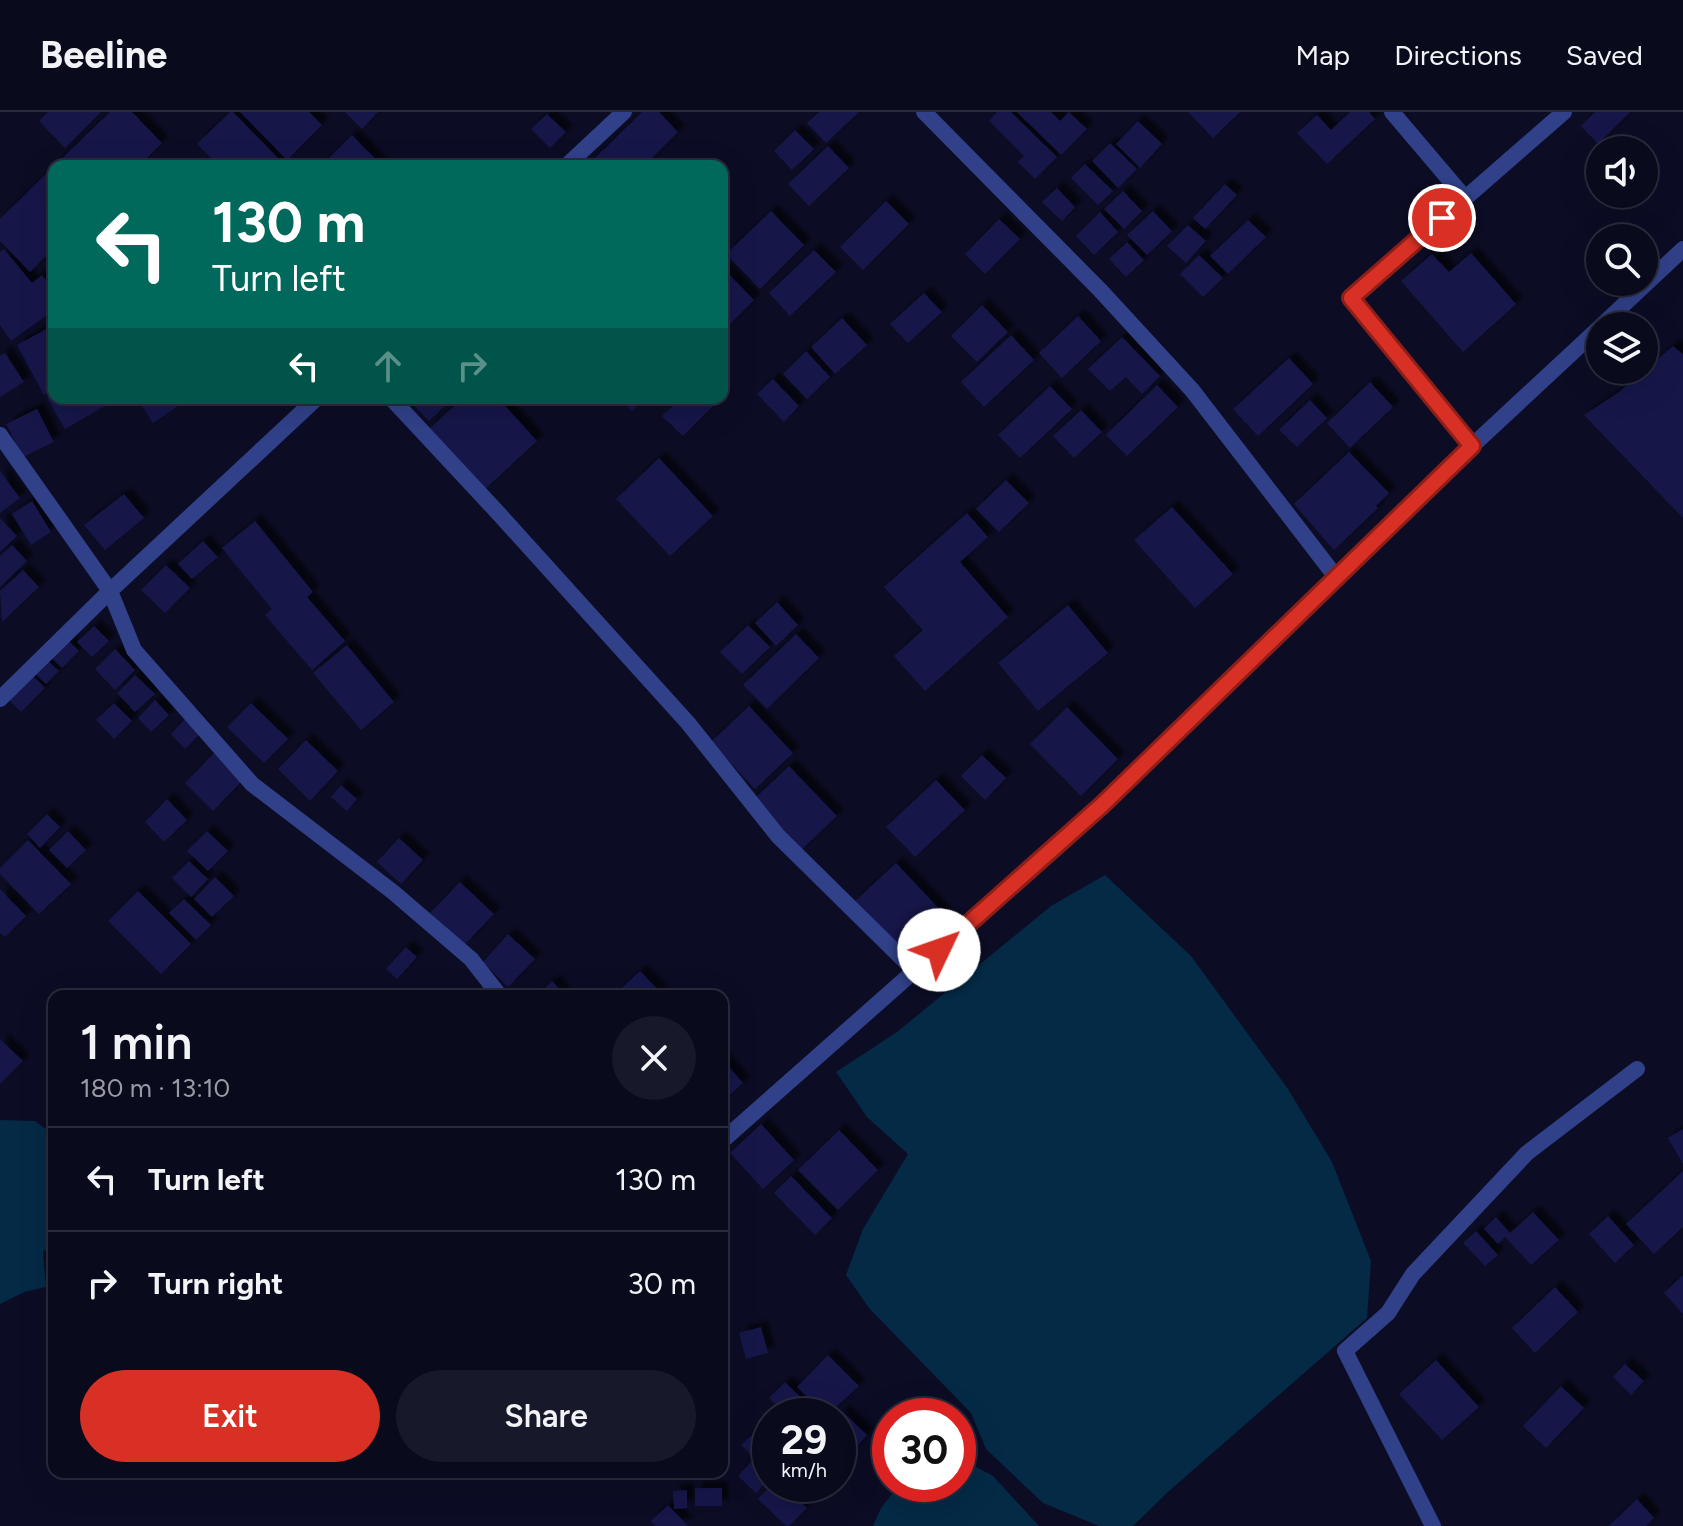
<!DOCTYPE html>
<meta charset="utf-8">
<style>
:root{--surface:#090a1c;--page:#171829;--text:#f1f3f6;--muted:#999aa3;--line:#292b3b;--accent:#d93025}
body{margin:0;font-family:Figtree,sans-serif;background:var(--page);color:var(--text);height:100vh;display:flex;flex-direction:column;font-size:30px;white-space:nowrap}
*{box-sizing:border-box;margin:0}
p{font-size:26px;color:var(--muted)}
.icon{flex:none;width:44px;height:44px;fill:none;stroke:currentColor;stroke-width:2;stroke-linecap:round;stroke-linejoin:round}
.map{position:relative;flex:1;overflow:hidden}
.side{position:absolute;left:48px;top:878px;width:680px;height:488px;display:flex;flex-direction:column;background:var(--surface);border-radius:16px;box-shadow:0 8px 32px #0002,0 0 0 2px var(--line)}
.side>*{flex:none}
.guide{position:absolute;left:48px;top:48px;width:680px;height:244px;border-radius:16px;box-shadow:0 8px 32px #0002,0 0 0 2px var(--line);background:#00695c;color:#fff;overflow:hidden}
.buttons{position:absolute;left:1586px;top:24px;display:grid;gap:16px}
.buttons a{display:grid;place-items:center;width:72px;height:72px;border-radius:50%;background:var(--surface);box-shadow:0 8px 32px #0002,0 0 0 2px var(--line);font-size:40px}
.speed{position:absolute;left:752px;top:1286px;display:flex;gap:16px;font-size:40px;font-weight:700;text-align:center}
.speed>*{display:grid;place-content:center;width:104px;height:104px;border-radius:50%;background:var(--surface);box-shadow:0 8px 32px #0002,0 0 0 2px var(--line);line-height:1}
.speed small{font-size:20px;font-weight:400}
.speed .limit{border:12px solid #d22;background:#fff;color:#111}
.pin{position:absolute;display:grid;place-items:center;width:68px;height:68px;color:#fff;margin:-34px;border:4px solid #fff;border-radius:50%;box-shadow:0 2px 8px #0007}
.me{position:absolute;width:88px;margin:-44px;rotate:48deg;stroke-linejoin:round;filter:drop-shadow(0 0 6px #0008)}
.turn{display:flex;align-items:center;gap:28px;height:168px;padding:0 32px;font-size:36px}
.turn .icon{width:104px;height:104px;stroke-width:2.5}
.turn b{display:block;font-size:56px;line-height:68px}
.lanes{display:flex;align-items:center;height:76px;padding:0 32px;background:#0003;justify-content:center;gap:40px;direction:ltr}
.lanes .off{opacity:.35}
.round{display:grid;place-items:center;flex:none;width:84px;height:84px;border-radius:42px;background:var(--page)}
.headline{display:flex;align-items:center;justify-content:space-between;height:136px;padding:0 32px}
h1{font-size:48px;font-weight:600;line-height:60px}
.primary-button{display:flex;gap:16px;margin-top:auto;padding:16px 32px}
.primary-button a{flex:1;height:92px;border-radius:48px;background:var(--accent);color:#fff;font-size:32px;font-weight:600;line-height:92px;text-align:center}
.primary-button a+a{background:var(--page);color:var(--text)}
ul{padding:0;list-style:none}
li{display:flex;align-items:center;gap:24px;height:104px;padding:0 32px;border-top:2px solid var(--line)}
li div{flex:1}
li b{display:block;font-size:30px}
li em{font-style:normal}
header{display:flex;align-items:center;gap:48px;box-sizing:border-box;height:112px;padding:0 40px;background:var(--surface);border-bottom:2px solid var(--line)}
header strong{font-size:38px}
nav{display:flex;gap:44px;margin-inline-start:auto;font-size:28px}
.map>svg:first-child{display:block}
.water{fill:#042a46}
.building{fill:#161748;filter:url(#shadow)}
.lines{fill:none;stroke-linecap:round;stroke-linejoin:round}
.street{stroke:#314189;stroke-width:16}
.route-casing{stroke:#8d1f18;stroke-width:20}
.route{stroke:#d93025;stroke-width:14}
</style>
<header>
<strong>Beeline</strong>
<nav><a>Map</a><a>Directions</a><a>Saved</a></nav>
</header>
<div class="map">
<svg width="1683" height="1414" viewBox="0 0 1683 1414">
<defs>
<filter id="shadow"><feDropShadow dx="7" dy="-7" stdDeviation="2" flood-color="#0009"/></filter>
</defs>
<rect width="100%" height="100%" fill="#0c0d25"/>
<path class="water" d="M1105,763L1191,844L1288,977L1332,1050L1371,1149L1367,1206L1169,1379L1133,1414H1099L1043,1391L986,1337L971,1301L869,1196L846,1163L863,1117L908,1042L867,1005L836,960L897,920L1051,794Z
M0,1008L35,1009L54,1023V1135L43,1139L46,1175L24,1180L0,1192Z
M958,1345L993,1364L1039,1414H873L881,1396L900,1372H958Z"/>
<path class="building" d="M48,0H101L65,36L39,9Z
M110,0H132L162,31L139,54H54Z
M230,0H233L283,51L280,54H219L197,32Z
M240,0H309L322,13L287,48Z
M345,0H378L362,17Z
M642,0H659L678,20L644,54H595L591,50Z
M819,0H859L826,31L807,11Z
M997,0H1011L1057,45L1035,67L1018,50L1024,44L989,9Z
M1017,0H1051L1060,9L1069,0L1087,17L1061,43Z
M1188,0H1240L1213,26Z
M1350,0H1369L1375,7L1327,52L1297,21L1317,3L1331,18Z
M1595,0H1630L1598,32L1581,14Z
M547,2L566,20L550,36L531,17Z
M1138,9L1162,32L1140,56L1116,32Z
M795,18L814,37L792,58L774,39Z
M352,23L382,54H321Z
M1110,31L1137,57L1118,76L1092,49Z
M828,34L849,56L809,94L788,72Z
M1085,52L1113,79L1098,93L1071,66Z
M54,54V136L30,160L0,129V107Z
M1225,72L1237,83L1205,117L1193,106Z
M1057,76L1075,95L1062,109L1042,90Z
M1123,79L1142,99L1124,117L1104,97Z
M886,89L909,112L863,158L840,135Z
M771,99L804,133L760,177L726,142Z
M1153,99L1172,119L1147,143L1127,123Z
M1100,100L1118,120L1094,143L1076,124Z
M999,107L1020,127L985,162L965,142Z
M1248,108L1266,125L1228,162L1210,144Z
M1188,113L1206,129L1186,151L1167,134Z
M1127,130L1144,148L1126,165L1109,147Z
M4,137L32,171L42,163L54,178V198L11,229L0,213V140Z
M814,138L836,160L790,204L769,181Z
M1471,141L1516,192L1463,240L1401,169L1432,142L1449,160Z
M1199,143L1223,166L1203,185L1180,162Z
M722,155L754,188L722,220Z
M924,181L942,200L908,231L890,212Z
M982,193L1008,220L977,250L951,224Z
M1078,204L1101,229L1062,266L1039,241Z
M842,206L867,233L835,262L811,235Z
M54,213V278L44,283L17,233Z
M1011,223L1034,248L984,295L961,270Z
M1122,225L1160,264L1142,282L1126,265L1110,279L1088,257Z
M1673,234L1683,242V406L1584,303L1619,280Z
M806,239L830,265L807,287L783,262Z
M5,241L24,270L0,285V244Z
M1289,246L1313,272L1258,324L1233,297Z
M773,267L799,294L784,310L757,282Z
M1370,270L1393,295L1350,336L1327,311Z
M1157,273L1178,295L1127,344L1106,323Z
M1050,274L1072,297L1020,346L998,323Z
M54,282V286H119L65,317L47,286Z
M137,286H190L153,311Z
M407,286H442L447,292L429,309Z
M463,286H498L537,329L484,378L429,317Z
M619,286H645L632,299Z
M681,286H711L716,291L683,324L662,304Z
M1310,288L1327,306L1297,335L1279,318Z
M37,297L54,330L23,345L6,312Z
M1081,298L1102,320L1074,346L1053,324Z
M1349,340L1389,381L1376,394L1378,396L1334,438L1294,392Z
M659,346L713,404L670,444L616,387Z
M0,359L20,386L0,401Z
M1006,368L1029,391L999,420L976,397Z
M124,382L144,406L105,438L84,413Z
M32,389L51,420L31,433L12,402Z
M1172,395L1233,462L1195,496L1134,428Z
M967,401L988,425L960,450L1008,505L925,579L894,544L923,518L884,475Z
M0,406L17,424L0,440Z
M255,409L313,480L307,485L345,529L312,558L265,503L272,497L222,436Z
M203,429L218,445L192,467L178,452Z
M12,433L27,449L0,475V444Z
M166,453L190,476L165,501L141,478Z
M23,458L39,475L2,510L0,479Z
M777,490L798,513L776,534L755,511Z
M1068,493L1108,541L1038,599L998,551Z
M748,513L770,535L742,562L720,540Z
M94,514L109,529L92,545L77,530Z
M796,522L819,546L767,597L743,573Z
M68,528L79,539L62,556L50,545Z
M347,533L394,590L361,618L313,561Z
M115,537L135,558L115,578L95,557Z
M46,547L59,559L46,572L33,560Z
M31,562L45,576L21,600L7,586Z
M135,563L155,582L135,600L117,581Z
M155,588L169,603L151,620L138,606Z
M114,591L132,609L114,627L96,608Z
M251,591L288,627L264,651L227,615Z
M749,594L793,641L755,677L711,630Z
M1067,595L1118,647L1081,684L1030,632Z
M188,604L203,619L185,637L171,622Z
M306,628L338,659L310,689L278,657Z
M214,641L242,669L213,699L185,671Z
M982,643L1006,666L985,688L961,664Z
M789,654L837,704L798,741L750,691Z
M936,668L965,698L915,745L886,715Z
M341,673L357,687L347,699L331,685Z
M167,687L187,708L164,730L145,710Z
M47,702L60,715L40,736L27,722Z
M68,719L86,738L67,756L49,738Z
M207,719L228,739L208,759L187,739Z
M399,726L423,748L401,772L377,750Z
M28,728L71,772L39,802L0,762V756Z
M189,749L208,767L191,785L172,766Z
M896,751L945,803L902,843L853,791Z
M215,765L234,784L212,805L194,787Z
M460,770L494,802L464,833L430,801Z
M0,777L26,804L5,825L0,821Z
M138,779L191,832L161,862L108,809Z
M184,787L211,813L196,828L169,801Z
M508,822L535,847L508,875L483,850Z
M406,835L417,845L397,867L386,857Z
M640,859L664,884H613Z
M552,869L566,884H537Z
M0,927L23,949L0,972Z
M722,947L743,971L722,990Z
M761,1012L794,1048L763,1077L730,1041Z
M1683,1017V1052L1668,1026Z
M839,1018L878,1058L838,1098L798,1058Z
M1683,1059V1115L1654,1142L1626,1112Z
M791,1064L832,1106L815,1123L774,1081Z
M1533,1100L1559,1128L1531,1153L1505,1125L1498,1132L1484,1117L1496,1105L1510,1121Z
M1608,1104L1634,1133L1615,1151L1589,1122Z
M1476,1119L1498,1143L1485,1154L1463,1131Z
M1683,1163V1202L1664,1181Z
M1555,1175L1578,1200L1535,1241L1512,1216Z
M761,1215L768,1241L746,1247L739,1221Z
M828,1243L859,1274L826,1304L797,1275Z
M1436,1248L1479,1295L1442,1328L1399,1282Z
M1625,1252L1644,1269L1631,1283L1613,1265Z
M785,1270L820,1304H787L769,1286Z
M1561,1274L1584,1296L1546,1336L1523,1314Z
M842,1299L867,1323L840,1354L838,1304Z
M753,1322L770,1339V1346L762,1354L741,1333Z
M751,1350L769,1367L756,1381L738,1364Z
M772,1372H782L807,1396L789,1414H786L758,1387Z
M791,1372H827L810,1390Z
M695,1376H722V1394H695Z
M687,1378V1396L674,1397L673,1379Z
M1637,1387L1654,1406L1646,1414H1609Z
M668,1393L688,1414H656L651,1409Z"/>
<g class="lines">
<path class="street" d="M924,0L1100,178L1192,278L1336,465
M1392,0L1465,86
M566,54L624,0
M1601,214L1683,137
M391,286L500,403L688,611L778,724L915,859
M0,323L110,479L134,538L252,672L393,780L471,847L500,884
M1472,334L1351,186L1564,0
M0,587L110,479L317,286
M722,1029L1102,693L1472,334L1600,215
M1433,1414L1345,1239L1388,1201L1413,1162L1527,1041L1637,957"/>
</g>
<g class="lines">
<defs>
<path id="route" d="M939,838L1102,693L1472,334L1351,186L1442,106"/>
</defs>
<use href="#route" class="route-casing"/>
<use href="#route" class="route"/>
</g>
</svg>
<div class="buttons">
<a><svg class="icon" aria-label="sound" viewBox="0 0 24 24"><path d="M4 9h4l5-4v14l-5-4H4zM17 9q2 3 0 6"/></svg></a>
<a><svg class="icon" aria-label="search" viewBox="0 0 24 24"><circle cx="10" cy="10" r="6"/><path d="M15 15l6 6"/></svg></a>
<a><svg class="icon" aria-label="layers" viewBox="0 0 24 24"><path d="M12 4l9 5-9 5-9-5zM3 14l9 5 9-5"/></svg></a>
</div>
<div class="speed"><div>29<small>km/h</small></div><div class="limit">30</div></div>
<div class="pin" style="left:1442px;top:106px;background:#d93025"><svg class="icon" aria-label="arrive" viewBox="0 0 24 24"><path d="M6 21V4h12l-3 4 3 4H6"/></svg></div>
<svg class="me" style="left:939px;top:838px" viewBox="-20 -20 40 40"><circle r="19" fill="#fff"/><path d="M0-13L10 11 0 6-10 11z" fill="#d93025"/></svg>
<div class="guide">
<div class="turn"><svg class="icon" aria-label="left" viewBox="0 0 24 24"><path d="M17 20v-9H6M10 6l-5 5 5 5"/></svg><div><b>130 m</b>Turn left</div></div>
<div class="lanes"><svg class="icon" aria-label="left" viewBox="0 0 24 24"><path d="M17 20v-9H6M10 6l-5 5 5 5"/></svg><svg class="icon off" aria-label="ahead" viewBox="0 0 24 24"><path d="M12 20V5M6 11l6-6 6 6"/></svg><svg class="icon off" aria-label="right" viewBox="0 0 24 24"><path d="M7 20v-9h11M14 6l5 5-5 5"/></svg></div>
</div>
<section class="side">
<div class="headline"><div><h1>1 min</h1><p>180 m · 13:10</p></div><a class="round"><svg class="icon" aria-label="close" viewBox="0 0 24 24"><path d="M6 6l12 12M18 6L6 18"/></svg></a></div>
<ul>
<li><svg class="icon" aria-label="left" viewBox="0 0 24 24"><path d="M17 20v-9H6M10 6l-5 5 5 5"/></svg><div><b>Turn left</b></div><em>130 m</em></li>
<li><svg class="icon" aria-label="right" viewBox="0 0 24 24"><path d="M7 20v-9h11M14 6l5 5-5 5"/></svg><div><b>Turn right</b></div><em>30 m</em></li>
</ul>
<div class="primary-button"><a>Exit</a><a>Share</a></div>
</section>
</div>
